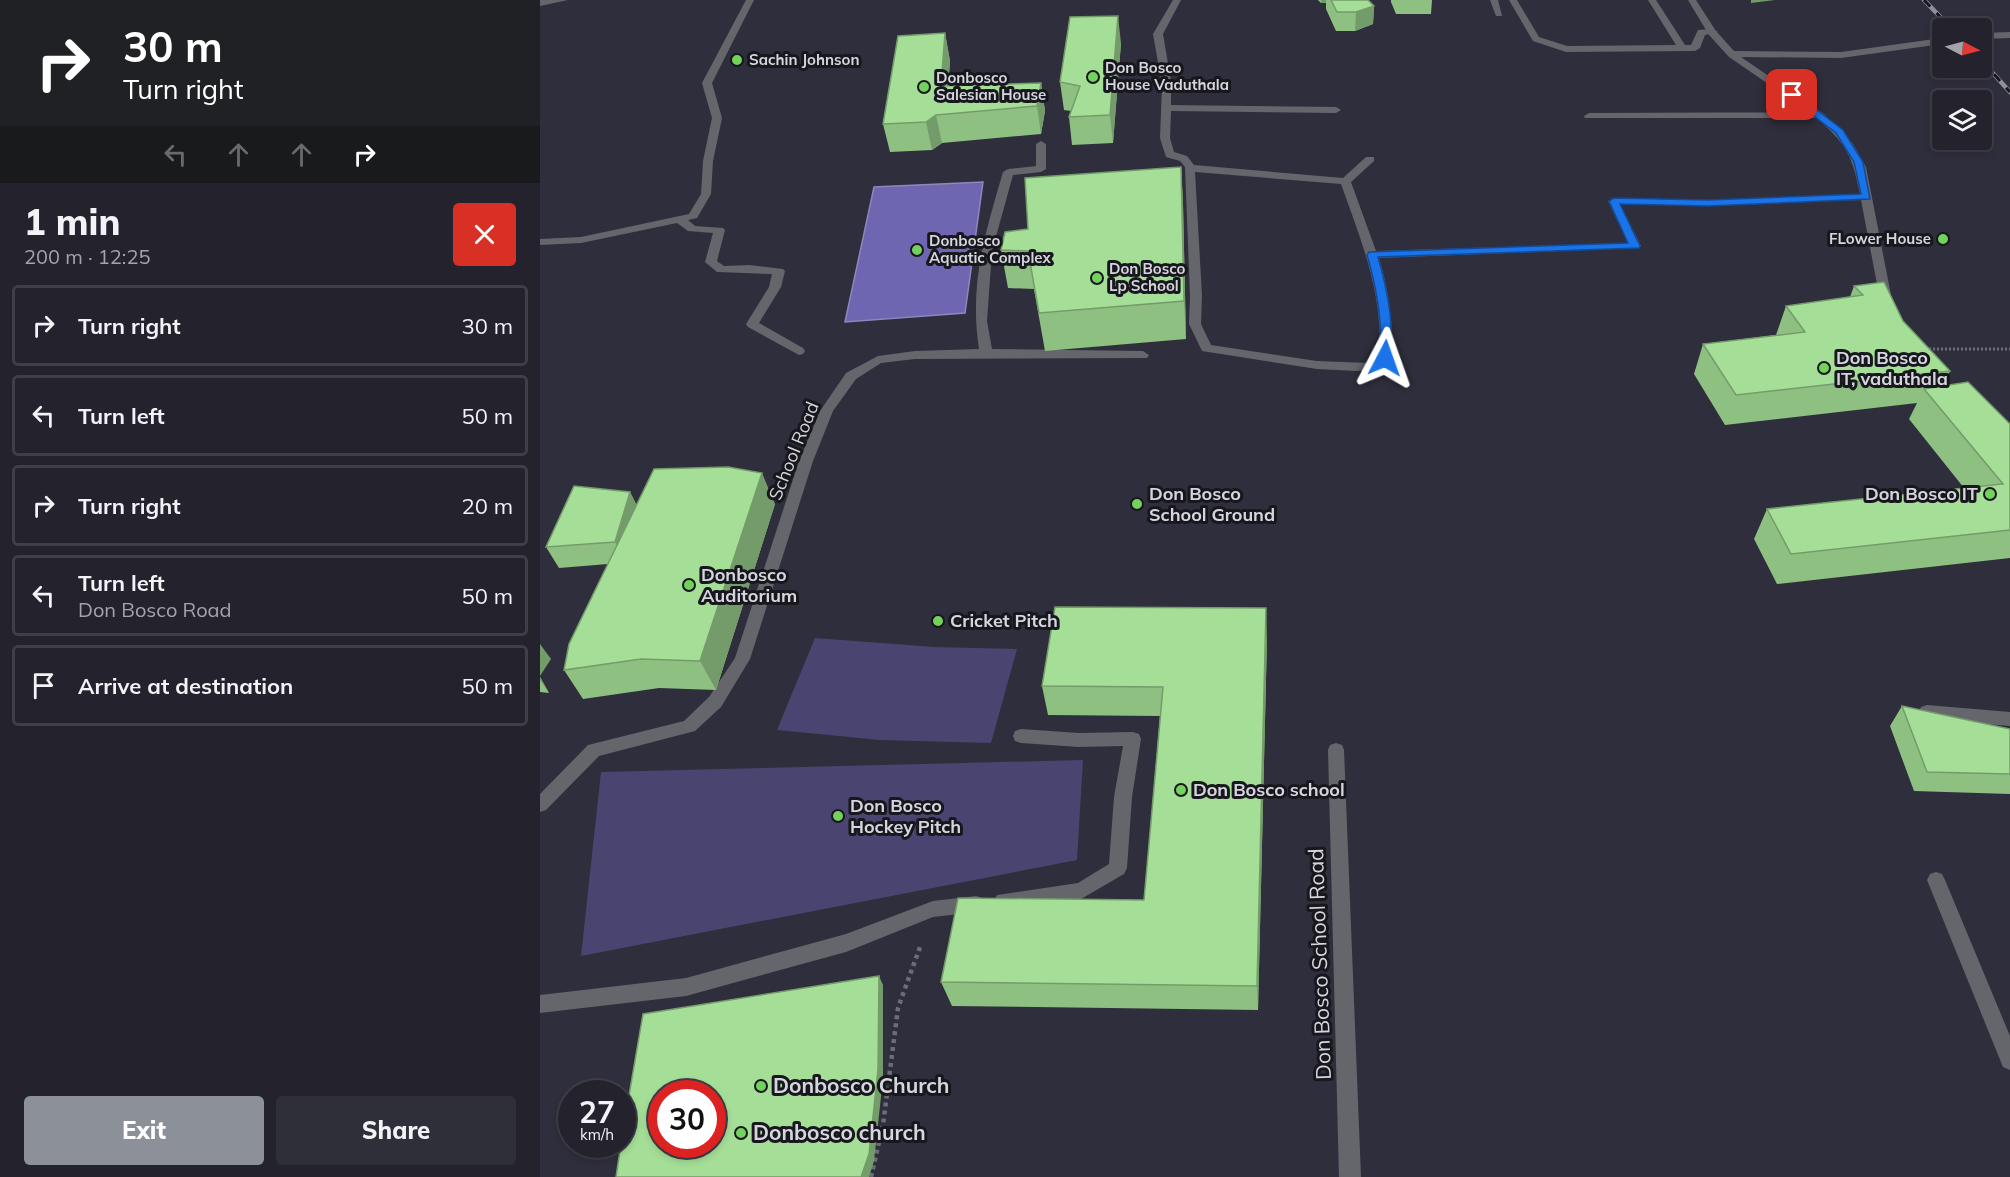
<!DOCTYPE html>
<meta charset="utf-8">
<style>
:root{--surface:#23222d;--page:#2f2f39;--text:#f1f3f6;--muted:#a3a4aa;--line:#403f49;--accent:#8c9099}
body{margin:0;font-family:Mulish,sans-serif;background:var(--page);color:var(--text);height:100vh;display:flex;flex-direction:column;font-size:22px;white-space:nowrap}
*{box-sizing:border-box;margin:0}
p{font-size:20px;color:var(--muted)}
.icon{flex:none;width:33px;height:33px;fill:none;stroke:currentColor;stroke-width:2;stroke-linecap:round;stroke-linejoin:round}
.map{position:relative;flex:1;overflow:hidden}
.drawer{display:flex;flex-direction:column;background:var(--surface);width:540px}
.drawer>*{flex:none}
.guide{background:#202124;color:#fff;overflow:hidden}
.needle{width:39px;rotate:96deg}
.tools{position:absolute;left:1392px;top:18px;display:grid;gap:12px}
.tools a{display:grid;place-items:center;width:60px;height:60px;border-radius:6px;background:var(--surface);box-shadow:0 3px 9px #0003,0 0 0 2px var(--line);font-size:30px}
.speed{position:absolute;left:18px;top:1080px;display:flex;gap:12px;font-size:30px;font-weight:700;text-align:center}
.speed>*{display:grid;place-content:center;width:78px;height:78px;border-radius:50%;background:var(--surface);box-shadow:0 3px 9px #0003,0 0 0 2px var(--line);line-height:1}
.speed small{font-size:15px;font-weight:400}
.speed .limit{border:9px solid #d22;background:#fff;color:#111}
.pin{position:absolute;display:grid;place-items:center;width:51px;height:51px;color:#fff;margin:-26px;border-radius:12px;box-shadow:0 3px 9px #0006}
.me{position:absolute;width:66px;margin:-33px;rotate:4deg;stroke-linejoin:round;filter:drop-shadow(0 0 4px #0008)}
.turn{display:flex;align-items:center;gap:21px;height:126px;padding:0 24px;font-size:27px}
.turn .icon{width:78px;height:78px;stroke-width:2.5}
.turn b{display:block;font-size:42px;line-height:51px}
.lanes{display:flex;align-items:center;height:57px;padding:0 24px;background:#0003;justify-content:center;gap:30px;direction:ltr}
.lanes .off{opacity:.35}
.round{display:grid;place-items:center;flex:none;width:63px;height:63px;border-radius:6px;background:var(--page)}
.summary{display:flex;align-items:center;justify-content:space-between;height:102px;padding:0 24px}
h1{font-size:36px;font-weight:800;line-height:45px}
.button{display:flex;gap:12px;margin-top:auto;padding:12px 24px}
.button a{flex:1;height:69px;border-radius:6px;background:var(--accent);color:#fff;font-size:24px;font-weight:800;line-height:69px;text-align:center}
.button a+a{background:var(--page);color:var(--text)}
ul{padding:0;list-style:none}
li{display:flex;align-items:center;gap:18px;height:81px;margin:0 12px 9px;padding:0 12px;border:3px solid var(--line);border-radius:6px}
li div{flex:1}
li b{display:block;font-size:22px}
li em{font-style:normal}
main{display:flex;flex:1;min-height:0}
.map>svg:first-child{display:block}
.green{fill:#494570}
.water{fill:#6f66b1;stroke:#8e87be;stroke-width:1.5}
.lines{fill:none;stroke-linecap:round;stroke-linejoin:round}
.path-far1{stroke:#6d6d79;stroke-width:3;stroke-dasharray:2 2;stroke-linecap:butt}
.path{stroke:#6d6d79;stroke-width:4.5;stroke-dasharray:4 4;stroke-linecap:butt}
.service{fill:#65656c;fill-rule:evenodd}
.minor{fill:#65656c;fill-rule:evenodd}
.rail-casing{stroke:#908f9b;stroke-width:4.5}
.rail{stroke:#17171d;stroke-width:3;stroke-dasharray:9;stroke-linecap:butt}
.wall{fill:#8ec082}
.shaded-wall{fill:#749c6a}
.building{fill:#a5df97;stroke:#749c6a;stroke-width:1.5;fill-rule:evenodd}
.route{fill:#1a73e8;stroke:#114b97;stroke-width:1.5}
.poi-dot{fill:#73d25c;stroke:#17171d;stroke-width:2}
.labels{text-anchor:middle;stroke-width:6;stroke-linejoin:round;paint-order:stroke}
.far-poi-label{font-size:15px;font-weight:bold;fill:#d5d5de;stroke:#17171d;text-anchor:start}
.poi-label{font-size:18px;font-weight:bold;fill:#d5d5de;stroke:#17171d;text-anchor:start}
.street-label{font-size:18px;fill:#d5d5de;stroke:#17171d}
.near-street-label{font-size:21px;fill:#d5d5de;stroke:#17171d}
.near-poi-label{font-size:21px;font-weight:bold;fill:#d5d5de;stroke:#17171d;text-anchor:start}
</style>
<main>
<section class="drawer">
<div class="guide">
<div class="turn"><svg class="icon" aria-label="right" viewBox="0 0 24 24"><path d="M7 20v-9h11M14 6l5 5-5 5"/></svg><div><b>30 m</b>Turn right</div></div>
<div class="lanes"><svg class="icon off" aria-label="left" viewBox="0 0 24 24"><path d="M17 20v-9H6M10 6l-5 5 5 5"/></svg><svg class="icon off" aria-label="ahead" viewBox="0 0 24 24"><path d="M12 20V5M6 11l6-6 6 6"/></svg><svg class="icon off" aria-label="ahead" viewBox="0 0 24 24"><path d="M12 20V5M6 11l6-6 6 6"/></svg><svg class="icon" aria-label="right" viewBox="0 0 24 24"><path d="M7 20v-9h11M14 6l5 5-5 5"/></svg></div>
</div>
<div class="summary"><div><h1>1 min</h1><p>200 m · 12:25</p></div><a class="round" style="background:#d93025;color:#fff"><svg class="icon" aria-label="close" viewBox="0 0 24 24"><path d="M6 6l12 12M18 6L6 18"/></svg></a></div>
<ul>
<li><svg class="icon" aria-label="right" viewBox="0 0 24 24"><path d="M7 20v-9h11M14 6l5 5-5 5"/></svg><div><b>Turn right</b></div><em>30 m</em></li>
<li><svg class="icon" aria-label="left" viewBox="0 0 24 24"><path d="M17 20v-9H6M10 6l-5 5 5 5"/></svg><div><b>Turn left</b></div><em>50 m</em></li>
<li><svg class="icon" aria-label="right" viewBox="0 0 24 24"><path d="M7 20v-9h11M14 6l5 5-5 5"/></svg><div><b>Turn right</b></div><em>20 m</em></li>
<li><svg class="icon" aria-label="left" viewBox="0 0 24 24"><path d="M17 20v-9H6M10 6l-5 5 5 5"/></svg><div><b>Turn left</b><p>Don Bosco Road</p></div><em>50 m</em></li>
<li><svg class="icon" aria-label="arrive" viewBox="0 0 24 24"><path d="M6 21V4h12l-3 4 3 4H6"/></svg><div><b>Arrive at destination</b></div><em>50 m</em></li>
</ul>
<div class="button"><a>Exit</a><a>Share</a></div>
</section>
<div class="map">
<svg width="1470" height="1177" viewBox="0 0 1470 1177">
<rect width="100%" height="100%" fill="#2f2e3c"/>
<path class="green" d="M275,638L394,647L477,649L451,743L340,740L237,730Z
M543,760L537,860L41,956L61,772Z"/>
<path class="water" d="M443,182L425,313L305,322L334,187Z"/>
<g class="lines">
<path class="path-far1" d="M1385,349H1470"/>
<path class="path" d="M331,1177L343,1125L358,1008L380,947"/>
<path class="service" d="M969,0H977L999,37L1027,46L1136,45L1108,0H1116L1145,45H1151L1158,30L1173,29L1178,32L1165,35L1160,48L1155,51L1026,52L993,41Z
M501,141L506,144V169L501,172L473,175L452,251L447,321L452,349L603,351L609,355L607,358L375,359L341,363L316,379L293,411L273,461L210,659L181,707L155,731L59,756L6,810L0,812V794L48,745L144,721L169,697L195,658L259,461L280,411L306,373L338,356L375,351L439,349C429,284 445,234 463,172L468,169L496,166V144Z
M481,729L539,733L593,732L599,734L601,739L592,797L587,868L584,874L541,899L463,909L457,907L454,901L457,895L538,883L569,864L574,797L583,746L539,747L481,743L475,741L473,736L475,731Z
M436,896L442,898L445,904L442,910L436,912L393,917L306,952L146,996L0,1013V995L146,978L306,934L393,901Z"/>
<path class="minor" d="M0,0H28L0,6Z
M206,0H214L172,83L182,118L173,161L171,194L157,218L148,220L155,226L183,228L185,230L177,261L184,266L209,265L243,269L245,271L241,287L219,323L263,348L265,351L263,354L259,355L208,327L206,324L229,287L232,274L177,272L165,262L173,233L148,231L137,223L41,243L0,245V239L41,237L149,214L161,194L163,161L172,118L162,83Z
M633,0H641L623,34L631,81V105L796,107L801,110L796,113L631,111L630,138L634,152L647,156L654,165L803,178L826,157H834V161L811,182L836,251L1088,243L1068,201L1073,198L1168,200L1320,194C1312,155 1307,145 1277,118H1045L1044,116L1049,113L1269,112L1189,57L1169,35L1148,0H1156L1176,31L1194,51L1301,52L1402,38V44L1301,58L1201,57L1284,114L1313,144L1326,167L1352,300L1346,304L1340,300L1321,200L1168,206L1080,204L1101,246L1099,248L839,258C849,291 854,324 851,358L835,370L816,371L777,369L662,351L649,324L650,296L645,167L640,161L626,157L620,138L622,85L613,34ZM655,172L801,184C821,240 844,295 839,356L828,363L777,361L671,345L661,324L662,296Z
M950,0H958L962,16H956Z
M1470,32V38L1442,39V33Z
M1387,705L1470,712V726L1387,719L1381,717L1379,712L1381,707Z
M796,743L802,745L804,750L821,1177H799L788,750L790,745Z
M1396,872L1402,874L1405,880L1470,1036V1070L1463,1067L1387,880L1390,874Z"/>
<defs>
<path id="rail" d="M1384,0L1411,28
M1442,61L1470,92"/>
</defs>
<use href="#rail" class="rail-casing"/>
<use href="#rail" class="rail"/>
</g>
<path class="wall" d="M778,0H828L834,6L833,24L815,31H796L786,9V3H781Z
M851,0H892L891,14H856L851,2Z
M405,33L410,61L408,86L501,83L505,111L501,134L402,143L392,150L350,152L343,124Z
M581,43L573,143L532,145L529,117L531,111L524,110L520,82Z
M641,167L643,204L646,339L505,351L494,289L468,288L461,250Z
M1314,286L1363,321L1410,371L1403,386L1470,424V558L1237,584L1214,539L1227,509L1424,488L1369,419L1377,403L1185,425L1154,374L1163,344L1236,335L1246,306L1310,297Z
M90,492L97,506L235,504L176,690L119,688L43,699L24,670L68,564L19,568L6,547Z
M727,638L718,1010L412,1006L401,982L604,900L620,716L508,715L502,686Z
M0,677L9,693L0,692Z
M1362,706L1470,729V794L1374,791L1350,726Z"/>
<path class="shaded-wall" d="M781,0H786V3H781Z
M1211,0H1235L1211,3Z
M834,6L833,24L815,31L816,12Z
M578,16L581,43L573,143L570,115Z
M405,33L410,61L406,114L401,86Z
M501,83L505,111L501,134L497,106Z
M396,115L402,143L392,150L386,122Z
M641,167L643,204L646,339L644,301Z
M222,473L235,504L176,690L160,661Z
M90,492L101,513L86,563L75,542Z
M726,608L727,638L718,1010L717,986Z
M0,644L11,659L0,676Z
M0,677L9,693L0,680Z
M339,976L343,985V1078L334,1161L329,1177H321Z"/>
<path class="building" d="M791,0H828L834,6L816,12H797Z
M578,16L570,115L529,117L540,86L520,82L530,17Z
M405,33L401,86L501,83L497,106L396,115L386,122L343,124L358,36Z
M641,167L644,301L499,313L488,251L461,250L465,232L488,229L485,178Z
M1344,282L1363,321L1410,371L1196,395L1163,344L1265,332L1246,306L1323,295L1314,286Z
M1428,382L1470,424V530L1251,554L1227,509L1463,484L1384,389Z
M188,467L222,473L160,661L101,659L24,670L29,644L114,469Z
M34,486L90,492L75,542L6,547Z
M515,607L726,608L717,986L401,982L418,898L604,900L623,687L502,686Z
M1362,706L1470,729V774L1387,772Z
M339,976L338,1070L329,1154L321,1177H76L81,1144H82V1136L103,1014ZM122,1094H172V1144H122Z"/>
<path class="route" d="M1249,94H1256L1303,130L1323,162L1330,199L1168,206L1080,204L1100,246L1099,248L838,257C848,291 854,323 851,358L845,361L840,358C843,322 837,289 827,255L829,252L1088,243L1069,201L1074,198L1168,200L1321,194L1314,162L1296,133L1249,97Z"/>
<g class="poi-dot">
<circle cx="197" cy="60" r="6"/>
<circle cx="553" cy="77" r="6"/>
<circle cx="384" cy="87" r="6"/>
<circle cx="1403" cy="239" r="6"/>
<circle cx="377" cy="250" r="6"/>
<circle cx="557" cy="278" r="6"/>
<circle cx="1284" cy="368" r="6"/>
<circle cx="1450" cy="494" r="6"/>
<circle cx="597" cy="504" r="6"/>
<circle cx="149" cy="585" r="6"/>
<circle cx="398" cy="621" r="6"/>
<circle cx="641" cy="790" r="6"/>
<circle cx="298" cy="816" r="6"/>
<circle cx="221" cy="1086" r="6"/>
<circle cx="201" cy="1133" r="6"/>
</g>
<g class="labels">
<g class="far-poi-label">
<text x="209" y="65">Sachin Johnson</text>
<text x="565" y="73">Don Bosco<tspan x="565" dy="17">House Vaduthala</tspan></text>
<text x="396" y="83">Donbosco<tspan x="396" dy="17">Salesian House</tspan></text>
<text x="1391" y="244" text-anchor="end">FLower House</text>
<text x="389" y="246">Donbosco<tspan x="389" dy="17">Aquatic Complex</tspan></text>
<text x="569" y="274">Don Bosco<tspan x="569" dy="17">Lp School</tspan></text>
</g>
<g class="poi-label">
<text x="1296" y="364">Don Bosco<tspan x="1296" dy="21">IT, vaduthala</tspan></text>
<text x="609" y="500">Don Bosco<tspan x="609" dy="21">School Ground</tspan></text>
<text x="1438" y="500" text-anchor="end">Don Bosco IT</text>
<text x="161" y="581">Donbosco<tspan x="161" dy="21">Auditorium</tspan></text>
<text x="410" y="627">Cricket Pitch</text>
<text x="653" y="796">Don Bosco school</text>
<text x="310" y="812">Don Bosco<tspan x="310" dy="21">Hockey Pitch</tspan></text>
</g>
<g class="street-label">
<text transform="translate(254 451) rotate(-68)" y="6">School Road</text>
</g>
<g class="near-street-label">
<text transform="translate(780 964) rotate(-92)" y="7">Don Bosco School Road</text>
</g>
<g class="near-poi-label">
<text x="233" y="1093">Donbosco Church</text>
<text x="213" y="1140">Donbosco church</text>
</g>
</g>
</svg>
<div class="tools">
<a><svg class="needle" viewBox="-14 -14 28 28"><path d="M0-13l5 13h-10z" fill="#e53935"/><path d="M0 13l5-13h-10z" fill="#a3a4aa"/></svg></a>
<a><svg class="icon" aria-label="layers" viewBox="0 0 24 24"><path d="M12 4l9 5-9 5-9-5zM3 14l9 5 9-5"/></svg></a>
</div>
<div class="speed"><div>27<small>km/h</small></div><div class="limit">30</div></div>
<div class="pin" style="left:1252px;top:95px;background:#d93025"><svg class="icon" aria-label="arrive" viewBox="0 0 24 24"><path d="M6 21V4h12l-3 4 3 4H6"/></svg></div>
<svg class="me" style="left:845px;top:358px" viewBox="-20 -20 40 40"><path d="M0-17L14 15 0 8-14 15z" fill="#1a73e8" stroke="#fff" stroke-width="4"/></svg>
</div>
</main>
